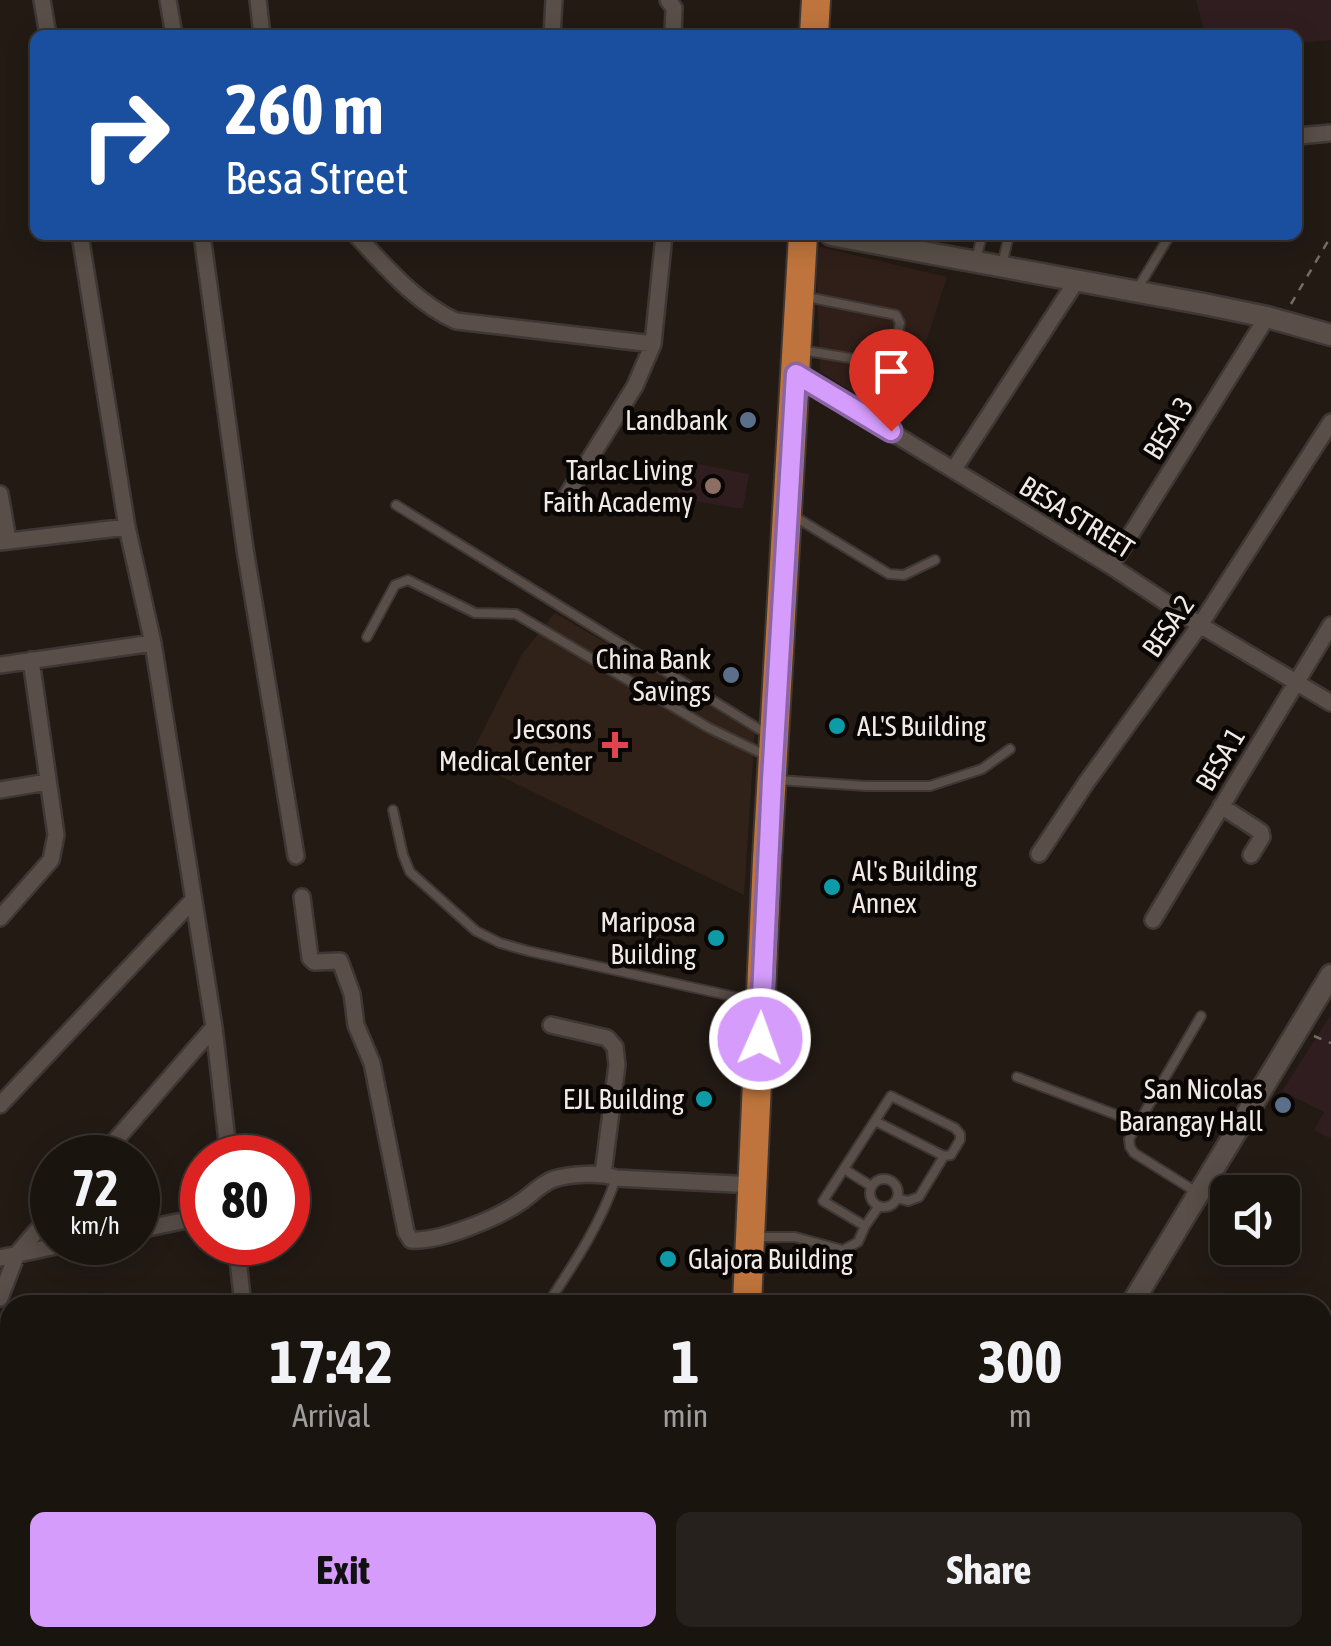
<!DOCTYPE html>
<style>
:root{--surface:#1a140f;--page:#27211d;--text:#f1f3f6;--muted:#9f9e9e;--line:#38332f;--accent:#d59cfb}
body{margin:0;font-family:"Asap Condensed",sans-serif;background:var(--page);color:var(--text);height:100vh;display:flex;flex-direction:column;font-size:38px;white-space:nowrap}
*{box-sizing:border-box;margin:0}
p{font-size:32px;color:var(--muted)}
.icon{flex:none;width:55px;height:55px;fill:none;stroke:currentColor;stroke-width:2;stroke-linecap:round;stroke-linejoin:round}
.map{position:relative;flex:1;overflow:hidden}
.sheet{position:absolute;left:0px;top:1295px;width:1332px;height:352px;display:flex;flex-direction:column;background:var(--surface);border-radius:30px 30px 0 0;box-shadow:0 5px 25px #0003,0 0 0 2px var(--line)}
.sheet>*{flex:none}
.top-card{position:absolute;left:30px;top:30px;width:1272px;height:210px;border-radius:15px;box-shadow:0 5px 25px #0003,0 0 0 2px var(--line);background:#1a4fa0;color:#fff;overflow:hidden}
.fabs{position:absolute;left:1210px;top:1175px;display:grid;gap:20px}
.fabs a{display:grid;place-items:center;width:90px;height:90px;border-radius:15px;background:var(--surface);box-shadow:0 5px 25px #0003,0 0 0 2px var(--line);font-size:50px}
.speed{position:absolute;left:30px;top:1135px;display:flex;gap:20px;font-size:50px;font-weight:700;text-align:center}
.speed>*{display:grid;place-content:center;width:130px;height:130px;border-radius:50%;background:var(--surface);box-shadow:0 5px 25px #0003,0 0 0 2px var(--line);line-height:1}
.speed small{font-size:25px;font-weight:400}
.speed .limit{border:15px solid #d22;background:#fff;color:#111}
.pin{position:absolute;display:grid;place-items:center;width:85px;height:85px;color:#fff;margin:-102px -42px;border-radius:50% 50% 50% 0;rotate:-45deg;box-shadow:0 0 10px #0007}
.pin .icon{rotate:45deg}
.me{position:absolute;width:110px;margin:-55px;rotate:2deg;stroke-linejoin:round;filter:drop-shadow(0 0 8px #0008)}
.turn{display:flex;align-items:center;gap:35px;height:210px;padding:0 30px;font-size:45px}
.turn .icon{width:130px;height:130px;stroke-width:2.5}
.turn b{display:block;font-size:70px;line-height:85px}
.eta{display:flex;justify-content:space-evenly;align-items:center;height:170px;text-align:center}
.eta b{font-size:60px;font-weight:700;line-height:70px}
.button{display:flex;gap:20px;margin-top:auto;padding:20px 30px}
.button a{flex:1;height:115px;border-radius:15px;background:var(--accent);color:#111;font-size:40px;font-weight:700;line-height:115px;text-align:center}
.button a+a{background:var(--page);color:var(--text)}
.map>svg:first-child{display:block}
.commercial{fill:#301e19}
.built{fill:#302219}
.education{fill:#301d1f}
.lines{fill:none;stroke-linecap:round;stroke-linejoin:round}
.service-casing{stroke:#3e3734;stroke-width:12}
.minor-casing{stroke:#3e3734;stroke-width:20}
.tertiary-casing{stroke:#3e3734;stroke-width:25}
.trunk-casing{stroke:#3e3734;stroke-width:32}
.path{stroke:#736b66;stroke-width:2.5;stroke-dasharray:8 8;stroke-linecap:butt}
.service{stroke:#594e48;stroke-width:8}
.minor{stroke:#594e48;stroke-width:15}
.tertiary{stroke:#594e48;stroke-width:20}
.trunk{stroke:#be743c;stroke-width:28}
.route-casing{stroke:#8a65a3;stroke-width:25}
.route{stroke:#d59cfb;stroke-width:18}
.service-dot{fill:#5c6f8a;stroke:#090604;stroke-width:4}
.education-dot{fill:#8d6e63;stroke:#090604;stroke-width:4}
.culture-dot{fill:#0f9aa8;stroke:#090604;stroke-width:4}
.health-dot{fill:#e0444e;stroke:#090604;stroke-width:4}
.labels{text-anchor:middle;stroke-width:9;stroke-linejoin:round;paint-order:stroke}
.poi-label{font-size:28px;fill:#f0e9e5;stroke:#090604;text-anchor:end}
.street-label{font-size:28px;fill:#f0e9e5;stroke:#090604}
</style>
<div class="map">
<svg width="1331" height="1646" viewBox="0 0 1331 1646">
<rect width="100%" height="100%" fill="#231a14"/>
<path class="commercial" d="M816,246L947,277L901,420L820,372Z"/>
<path class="built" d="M555,613L755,730L744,895L468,760L522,654Z"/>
<path class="education" d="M1196,0H1331V40L1298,43V35H1205Z
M683,461L749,474L743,509L677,498Z
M1330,1016L1331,1017V1139L1314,1130L1324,1112L1282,1091Z"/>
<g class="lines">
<defs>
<path id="service" d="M976,260L982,235
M1002,265L1009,235
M1136,291L1170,235
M807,297L896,315L900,323L898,333
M801,350L886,364L890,363L892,358
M396,505L767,734
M792,515L889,574L904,575L935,560
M367,637L395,585L408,580L475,613L516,614L709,728L765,755
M778,780L866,786H930L982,769L1010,749
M393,810L403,855L410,872L476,931L500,943L528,951L754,1001
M1017,1077L1138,1123
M875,1121L944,1156L951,1155L960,1140V1134L955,1128L891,1096C868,1131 846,1166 823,1201L865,1226L879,1206
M844,1169L871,1186
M870 1193a14 14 0 1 1 28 0a14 14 0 1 1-28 0Z
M1198,1193L1134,1153L1130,1147L1129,1139L1201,1016
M897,1198L908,1201L919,1197L944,1156
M755,1237H795L843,1250L858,1242L865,1226
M547,1305C573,1265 601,1224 616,1178
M715,1305L743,1296
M906,1638L920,1646"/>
<path id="minor" d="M42,0L48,35
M168,0L174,35
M258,0L262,35
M668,0L674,8L673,35
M552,35L554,0
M1298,136L1331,133
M80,235L127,527L153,643L214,1027L229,1158
M202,235L245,549L296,856
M356,235C386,267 416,303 456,321L653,344
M796,374L1111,566L1200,625L1331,703
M954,469L1077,280
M0,494L8,540
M566,497L635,386L653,344L664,235
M0,542L127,527
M1111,566L1267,317
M0,665L153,643
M0,790L47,782
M1221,806L1261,832L1262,837L1251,855
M1039,854L1086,783L1200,625L1331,422
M302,897L310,958L314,962L340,961L352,994L356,1025L372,1063L406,1232L411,1240C440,1242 498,1218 522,1201C532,1194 542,1183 554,1179C571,1174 600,1172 616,1178L754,1185
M0,918L51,860L56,835L31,660
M1153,920L1331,625
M551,1025L607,1038L615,1047L617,1065L603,1174
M0,1105L193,900
M100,1158L214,1027
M138,1230L202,1217
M236,1242L243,1305
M0,1258L75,1242
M0,1298L17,1254L52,1213
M1322,1356L1331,1360
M1322,1499L1331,1487
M129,1638L130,1646
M480,1638L481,1646
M1053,1638L1068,1646
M222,1646L223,1638
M1084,1646L1089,1638
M1221,1646L1227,1638"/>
<path id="tertiary" d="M831,235L1204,304L1267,317L1331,335
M1131,1305L1331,975
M930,1646L935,1638"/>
<path id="trunk" d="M814,35L816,0
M747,1305L767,859L803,235
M727,1646L728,1638"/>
</defs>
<use href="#service" class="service-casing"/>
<use href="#minor" class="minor-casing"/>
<use href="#tertiary" class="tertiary-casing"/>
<use href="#trunk" class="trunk-casing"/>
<path class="path" d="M1291,304L1331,236
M1314,1036L1331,1043"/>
<use href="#service" class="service"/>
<use href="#minor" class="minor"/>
<use href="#tertiary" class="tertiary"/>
<use href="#trunk" class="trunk"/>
</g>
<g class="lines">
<defs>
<path id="route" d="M760,1039L772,780L796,374L891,431"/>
</defs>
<use href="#route" class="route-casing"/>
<use href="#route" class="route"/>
</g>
<g class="service-dot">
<circle cx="748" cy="420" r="10"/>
<circle cx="731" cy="675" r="10"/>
<circle cx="1283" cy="1105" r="10"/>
</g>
<circle class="education-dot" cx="713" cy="486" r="10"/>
<g class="culture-dot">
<circle cx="837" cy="726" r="10"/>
<circle cx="832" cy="887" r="10"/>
<circle cx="716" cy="938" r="10"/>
<circle cx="704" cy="1099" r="10"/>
<circle cx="668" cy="1259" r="10"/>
</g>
<path class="health-dot" d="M610 730h10v10h10v10h-10v10h-10v-10h-10v-10h10z"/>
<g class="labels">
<g class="poi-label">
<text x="728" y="430">Landbank</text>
<text x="693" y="480">Tarlac Living<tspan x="693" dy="32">Faith Academy</tspan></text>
<text x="711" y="669">China Bank<tspan x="711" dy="32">Savings</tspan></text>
<text x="857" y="736" text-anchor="start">AL'S Building</text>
<text x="592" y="739">Jecsons<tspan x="592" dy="32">Medical Center</tspan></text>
<text x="852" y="881" text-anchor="start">Al's Building<tspan x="852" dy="32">Annex</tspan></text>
<text x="696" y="932">Mariposa<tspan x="696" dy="32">Building</tspan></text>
<text x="1263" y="1099">San Nicolas<tspan x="1263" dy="32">Barangay Hall</tspan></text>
<text x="684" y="1109">EJL Building</text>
<text x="688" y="1269" text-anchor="start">Glajora Building</text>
</g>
<g class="street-label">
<text transform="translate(1168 428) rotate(-58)" y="10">BESA 3</text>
<text transform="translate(1077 517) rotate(32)" y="10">BESA STREET</text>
<text transform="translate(1168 626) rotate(-55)" y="10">BESA 2</text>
<text transform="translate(1220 759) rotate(-59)" y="10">BESA 1</text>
</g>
</g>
</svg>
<div class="fabs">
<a><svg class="icon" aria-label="sound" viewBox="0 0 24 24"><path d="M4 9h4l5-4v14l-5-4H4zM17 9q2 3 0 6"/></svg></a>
</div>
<div class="speed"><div>72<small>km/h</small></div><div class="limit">80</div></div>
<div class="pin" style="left:891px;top:431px;background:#d93025"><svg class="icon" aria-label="arrive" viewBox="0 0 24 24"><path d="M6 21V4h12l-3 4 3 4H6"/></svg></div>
<svg class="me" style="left:760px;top:1039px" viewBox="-20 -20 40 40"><circle r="17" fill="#d59cfb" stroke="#fff" stroke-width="3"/><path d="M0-11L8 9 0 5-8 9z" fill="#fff"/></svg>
<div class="top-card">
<div class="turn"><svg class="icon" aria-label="right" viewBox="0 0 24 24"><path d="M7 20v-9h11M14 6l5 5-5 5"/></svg><div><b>260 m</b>Besa Street</div></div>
</div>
<section class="sheet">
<div class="eta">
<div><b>17:42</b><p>Arrival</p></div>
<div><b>1</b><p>min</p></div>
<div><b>300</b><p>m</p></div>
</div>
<div class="button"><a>Exit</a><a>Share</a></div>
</section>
</div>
